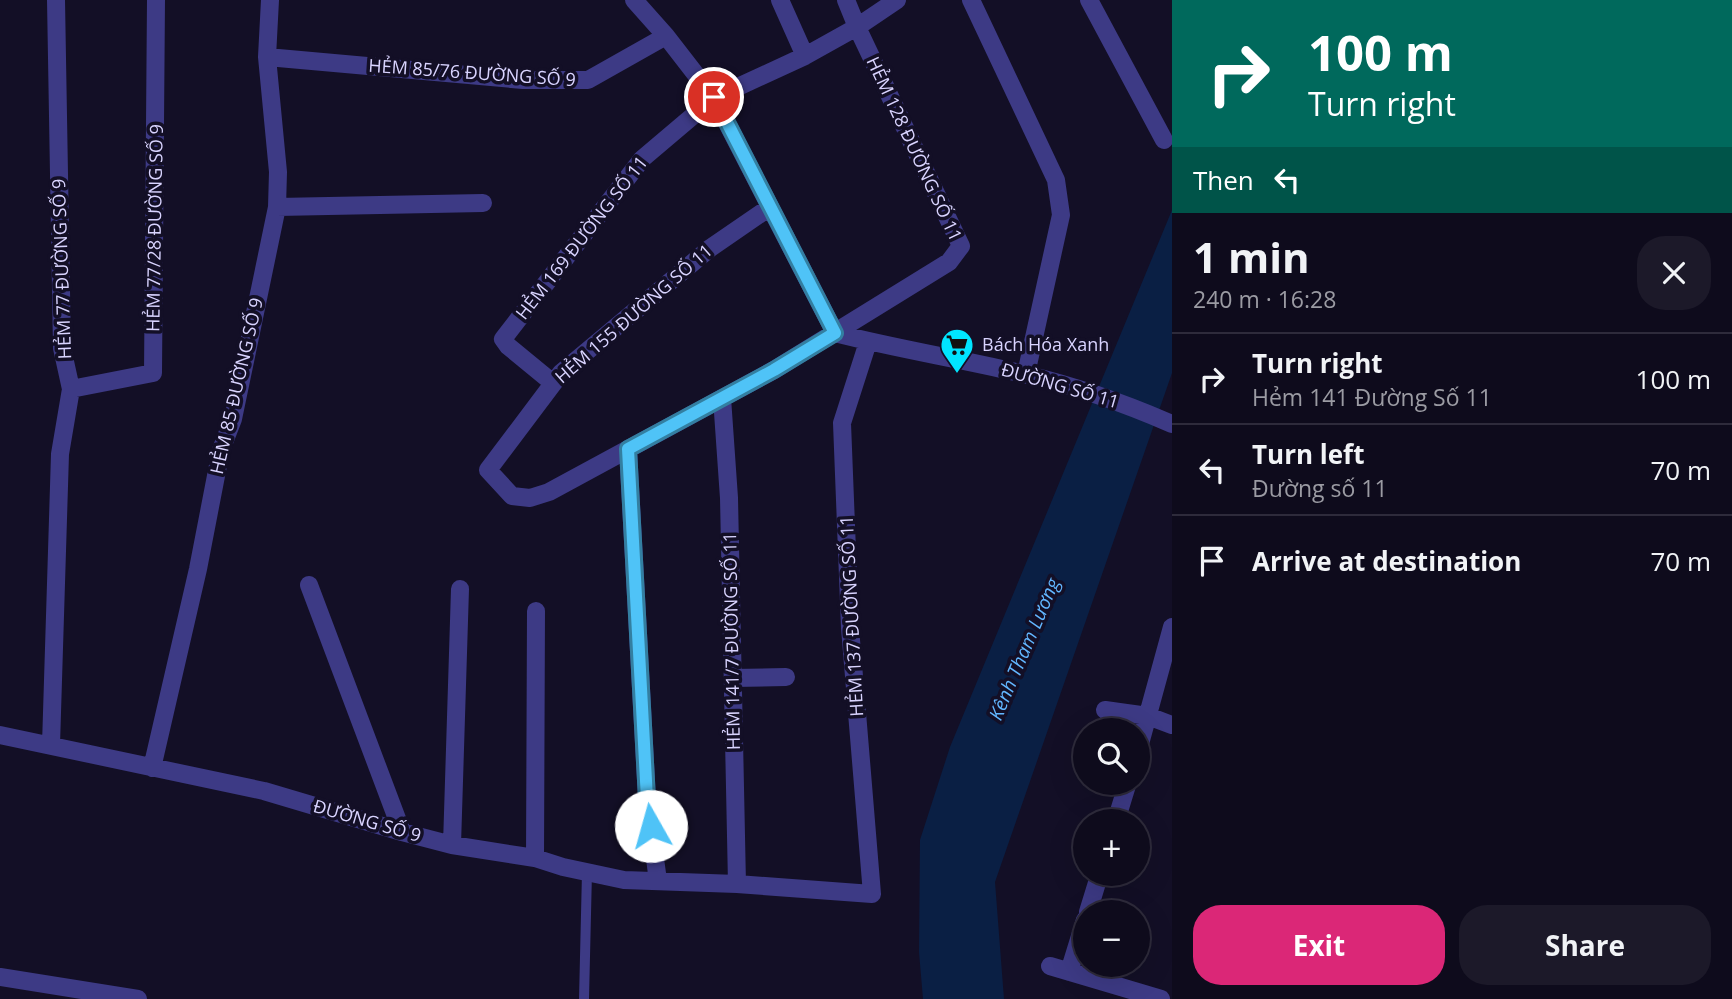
<!DOCTYPE html>
<meta charset="utf-8">
<style>
:root{--surface:#0e0b1c;--page:#1c1929;--text:#f1f3f6;--muted:#9b9ba3;--line:#2e2b3b;--accent:#db2777}
body{margin:0;font-family:"Open Sans",sans-serif;background:var(--page);color:var(--text);height:100vh;display:flex;flex-direction:column;font-size:26px;white-space:nowrap}
*{box-sizing:border-box;margin:0}
p{font-size:23px;color:var(--muted)}
.icon{flex:none;width:38px;height:38px;fill:none;stroke:currentColor;stroke-width:2;stroke-linecap:round;stroke-linejoin:round}
.map{position:relative;flex:1;overflow:hidden}
.panel{display:flex;flex-direction:column;background:var(--surface);width:560px}
.panel>*{flex:none}
.banner{background:#00695c;color:#fff;overflow:hidden}
.tools{position:absolute;left:1073px;top:718px;display:grid;gap:14px}
.tools a{display:grid;place-items:center;width:77px;height:77px;border-radius:50%;background:var(--surface);box-shadow:0 7px 28px #0002,0 0 0 2px var(--line);font-size:35px}
.pin{position:absolute;display:grid;place-items:center;width:60px;height:60px;color:#fff;margin:-30px;border:4px solid #fff;border-radius:50%;box-shadow:0 2px 7px #0007}
.me{position:absolute;width:77px;margin:-38px;rotate:353deg;stroke-linejoin:round;filter:drop-shadow(0 0 5px #0008)}
.turn{display:flex;align-items:center;gap:24px;height:147px;padding:0 21px;font-size:32px}
.turn .icon{width:91px;height:91px;stroke-width:2.5}
.turn b{display:block;font-size:49px;line-height:60px}
.then{display:flex;align-items:center;height:66px;padding:0 21px;background:#0003;gap:14px;font-size:26px}
.round{display:grid;place-items:center;flex:none;width:74px;height:74px;border-radius:28px;background:var(--page)}
.overview{display:flex;align-items:center;justify-content:space-between;height:119px;padding:0 21px}
h1{font-size:42px;font-weight:700;line-height:52px}
.primary-button{display:flex;gap:14px;margin-top:auto;padding:14px 21px}
.primary-button a{flex:1;height:80px;border-radius:28px;background:var(--accent);color:#fff;font-size:28px;font-weight:700;line-height:80px;text-align:center}
.primary-button a+a{background:var(--page);color:var(--text)}
ul{padding:0;list-style:none}
li{display:flex;align-items:center;gap:21px;height:91px;padding:0 21px;border-top:2px solid var(--line)}
li div{flex:1}
li b{display:block;font-size:26px}
li em{font-style:normal}
main{display:flex;flex:1;min-height:0}
.map>svg:first-child{display:block}
.water{fill:#0a1f44}
.lines{fill:none;stroke-linecap:round;stroke-linejoin:round}
.service{stroke:#3d3a85;stroke-width:10}
.minor{stroke:#3d3a85;stroke-width:18}
.route-casing{stroke:#337fa1;stroke-width:18}
.route{stroke:#4fc3f7;stroke-width:12}
.labels{text-anchor:middle;stroke-width:7;stroke-linejoin:round;paint-order:stroke}
.street-label{font-size:18px;fill:#d9d4ff;stroke:#130f26}
.poi-label{font-size:18px;fill:#d9d4ff;stroke:#130f26;text-anchor:start}
.water-label{font-size:19px;font-style:italic;fill:#62b6ff;stroke:#130f26}
</style>
<main>
<div class="map">
<svg width="1172" height="999" viewBox="0 0 1172 999">
<rect width="100%" height="100%" fill="#130f26"/>
<path class="water" d="M1172,210V373L995,882L1004,999H923L919,952L920,840L950,747Z"/>
<g class="lines">
<path class="service" d="M584,999L587,872"/>
<path class="minor" d="M634,0L666,36L714,98L835,333C897,349 961,359 1024,374C1075,386 1124,403 1172,424
M780,0L805,56
M971,0L1056,180L1061,215L1026,374
M1089,0L1164,140
M267,57L523,80H588L666,36
M277,207L483,203
M770,207L709,249L561,373L488,470L512,496L530,498L549,492L774,370L949,262L961,246L857,27L846,0
M553,383L508,346L503,339L642,159L714,98L805,56L857,27L897,0
M71,389L153,373L156,0
M722,398L729,498L737,884
M628,449L647,799L658,881
M309,585L402,832
M733,678L786,677
M1105,710L1148,716L1172,725
M0,735L264,791L402,832L452,845L535,858L563,867L624,880L737,884L872,894L850,628L842,423L868,342
M51,745L60,454L71,389L62,348L56,0
M1138,751L1172,627
M152,768L198,569L221,450L233,419L277,207L278,172L267,57L270,0
M1116,821L1128,782
M452,845L460,589
M535,858L536,611
M1088,912L1100,873
M1050,966L1161,999
M1069,972L1085,920
M0,977L138,999"/>
</g>
<g class="lines">
<defs>
<path id="route" d="M651,826L647,799L628,449L774,370L835,333L714,97"/>
</defs>
<use href="#route" class="route-casing"/>
<use href="#route" class="route"/>
</g>
<defs>
<symbol id="supermarket-pin" viewBox="-11 -11 22 30"><path d="M0 17L-7.5 6A9.5 9.5 0 1 1 7.5 6Z" fill="#00e5ff" stroke="#130f26"/><path d="M-6-5.5h2.5l.6 2H6L4.5 2H-2.5L-4.4-4H-6ZM-1.5 3.2a1.3 1.3 0 1 0 .1 0ZM3 3.2a1.3 1.3 0 1 0 .1 0Z" fill="#111"/></symbol>
</defs>
<g fill-rule="evenodd">
<use href="#supermarket-pin" x="938" y="326" width="38" height="52"/>
</g>
<g class="labels">
<g class="street-label">
<text transform="translate(472 73) rotate(4)" y="6">HẺM 85/76 ĐƯỜNG SỐ 9</text>
<text transform="translate(914 149) rotate(65)" y="6">HẺM 128 ĐƯỜNG SỐ 11</text>
<text transform="translate(155 228) rotate(-89)" y="6">HẺM 77/28 ĐƯỜNG SỐ 9</text>
<text transform="translate(582 238) rotate(-52)" y="6">HẺM 169 ĐƯỜNG SỐ 11</text>
<text transform="translate(62 269) rotate(-92)" y="6">HẺM 77 ĐƯỜNG SỐ 9</text>
<text transform="translate(634 314) rotate(-41)" y="6">HẺM 155 ĐƯỜNG SỐ 11</text>
<text transform="translate(237 386) rotate(-77)" y="6">HẺM 85 ĐƯỜNG SỐ 9</text>
<text transform="translate(1060 386) rotate(16)" y="6">ĐƯỜNG SỐ 11</text>
<text transform="translate(852 616) rotate(-93)" y="6">HẺM 137 ĐƯỜNG SỐ 11</text>
<text transform="translate(732 641) rotate(-91)" y="6">HẺM 141/7 ĐƯỜNG SỐ 11</text>
<text transform="translate(367 821) rotate(16)" y="6">ĐƯỜNG SỐ 9</text>
</g>
<g class="poi-label">
<text x="982" y="351">Bách Hóa Xanh</text>
</g>
<g class="water-label">
<text transform="translate(1024 649) rotate(-67)" y="7">Kênh Tham Lương</text>
</g>
</g>
</svg>
<div class="tools">
<a><svg class="icon" aria-label="search" viewBox="0 0 24 24"><circle cx="10" cy="10" r="6"/><path d="M15 15l6 6"/></svg></a>
<a>+</a>
<a>−</a>
</div>
<div class="pin" style="left:714px;top:97px;background:#d93025"><svg class="icon" aria-label="arrive" viewBox="0 0 24 24"><path d="M6 21V4h12l-3 4 3 4H6"/></svg></div>
<svg class="me" style="left:651px;top:826px" viewBox="-20 -20 40 40"><circle r="19" fill="#fff"/><path d="M0-13L10 11 0 6-10 11z" fill="#4fc3f7"/></svg>
</div>
<section class="panel">
<div class="banner">
<div class="turn"><svg class="icon" aria-label="right" viewBox="0 0 24 24"><path d="M7 20v-9h11M14 6l5 5-5 5"/></svg><div><b>100 m</b>Turn right</div></div>
<div class="then">Then<svg class="icon" aria-label="left" viewBox="0 0 24 24"><path d="M17 20v-9H6M10 6l-5 5 5 5"/></svg></div>
</div>
<div class="overview"><div><h1>1 min</h1><p>240 m · 16:28</p></div><a class="round"><svg class="icon" aria-label="close" viewBox="0 0 24 24"><path d="M6 6l12 12M18 6L6 18"/></svg></a></div>
<ul>
<li><svg class="icon" aria-label="right" viewBox="0 0 24 24"><path d="M7 20v-9h11M14 6l5 5-5 5"/></svg><div><b>Turn right</b><p>Hẻm 141 Đường Số 11</p></div><em>100 m</em></li>
<li><svg class="icon" aria-label="left" viewBox="0 0 24 24"><path d="M17 20v-9H6M10 6l-5 5 5 5"/></svg><div><b>Turn left</b><p>Đường số 11</p></div><em>70 m</em></li>
<li><svg class="icon" aria-label="arrive" viewBox="0 0 24 24"><path d="M6 21V4h12l-3 4 3 4H6"/></svg><div><b>Arrive at destination</b></div><em>70 m</em></li>
</ul>
<div class="primary-button"><a>Exit</a><a>Share</a></div>
</section>
</main>
